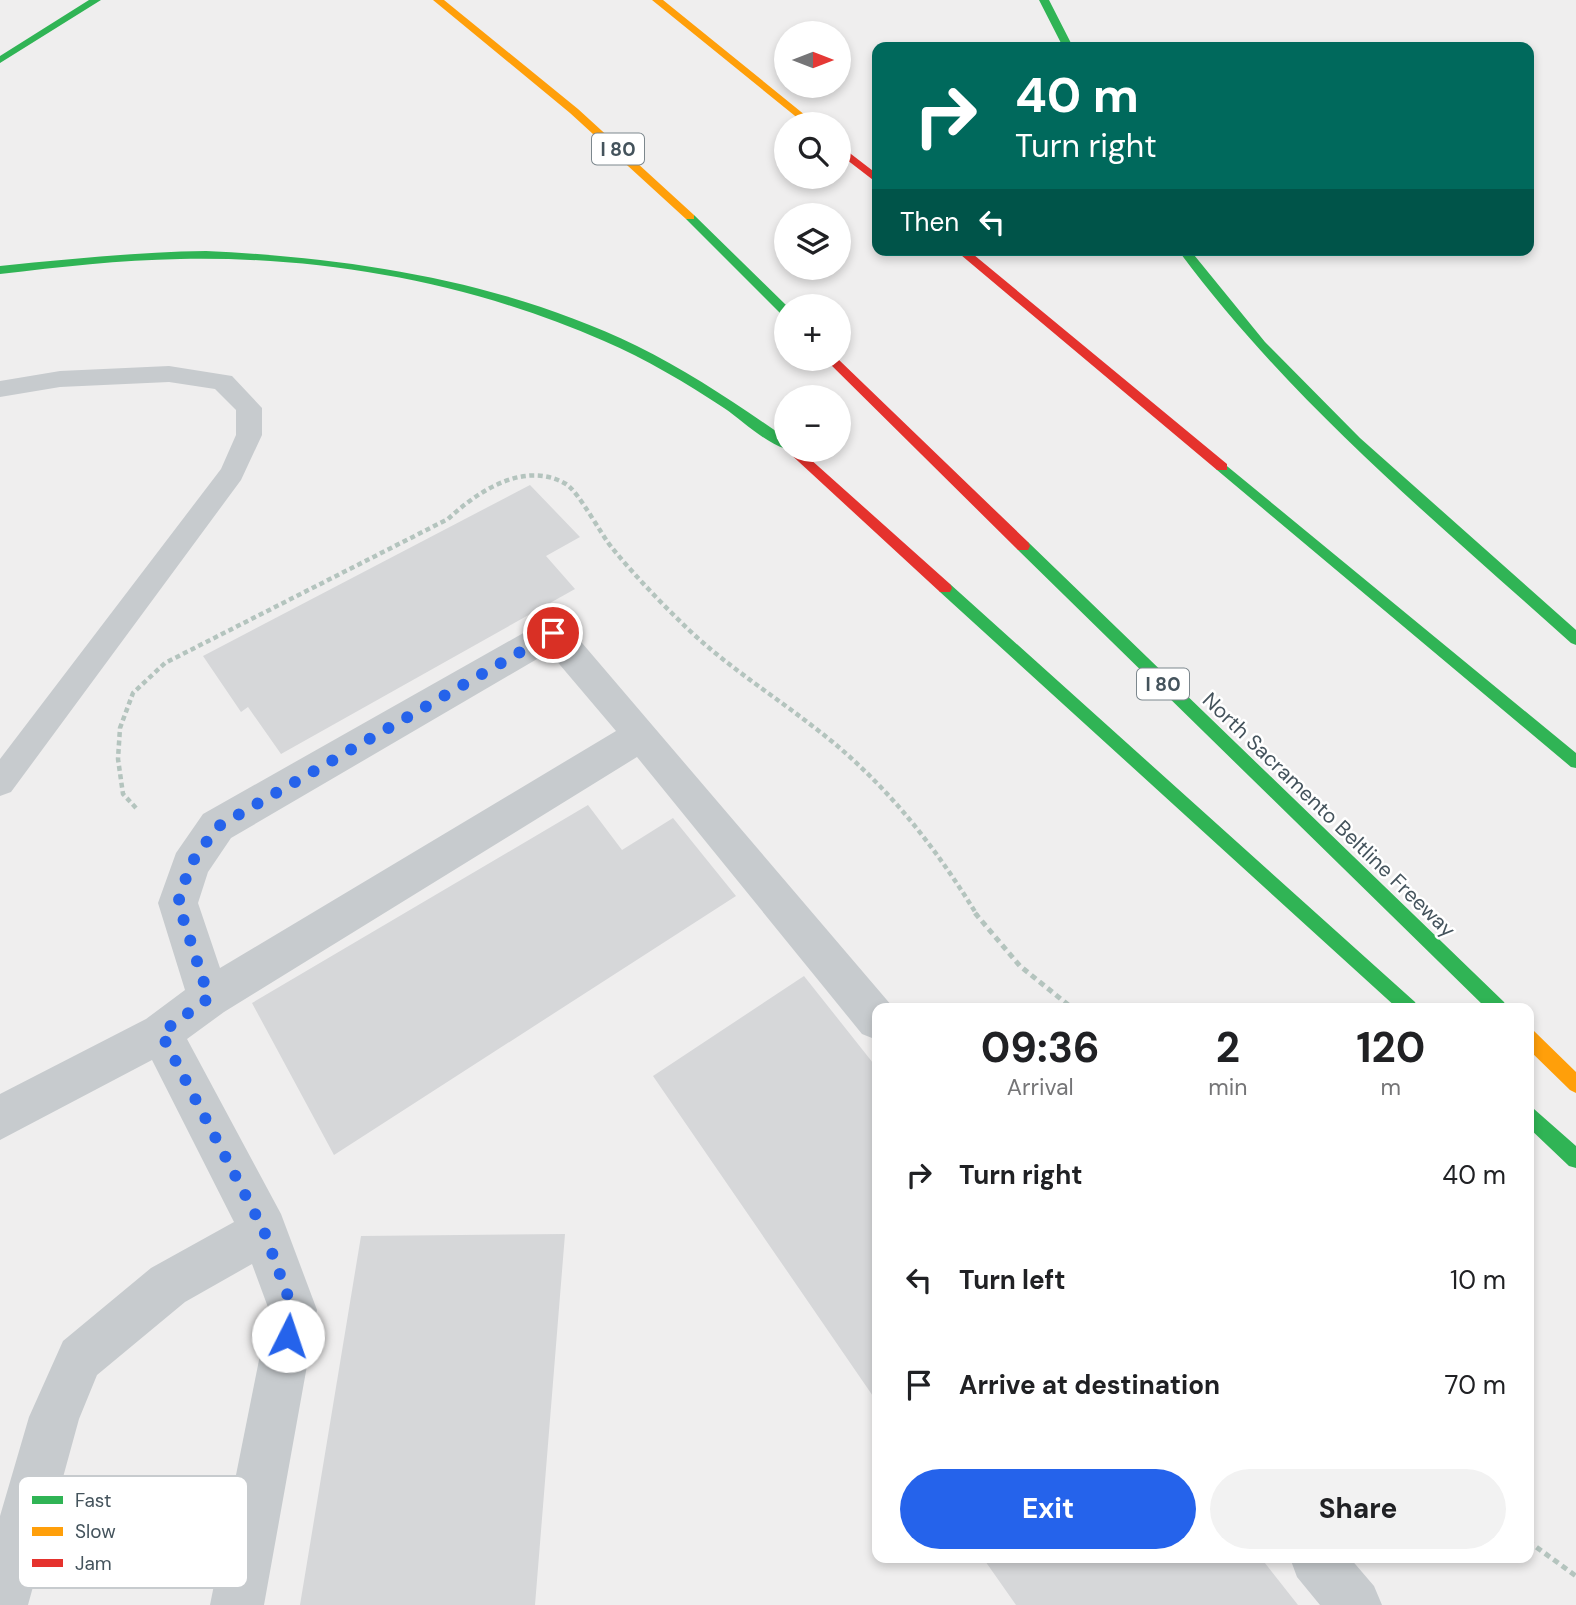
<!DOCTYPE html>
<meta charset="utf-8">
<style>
:root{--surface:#fff;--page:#f2f2f2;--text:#202124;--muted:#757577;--accent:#2563eb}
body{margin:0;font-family:"DM Sans",sans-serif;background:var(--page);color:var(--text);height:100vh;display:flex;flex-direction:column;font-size:26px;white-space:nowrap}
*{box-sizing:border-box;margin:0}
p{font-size:23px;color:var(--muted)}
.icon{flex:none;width:38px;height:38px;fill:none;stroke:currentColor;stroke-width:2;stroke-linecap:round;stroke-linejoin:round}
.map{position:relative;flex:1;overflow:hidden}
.details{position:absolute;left:872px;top:1003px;width:662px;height:560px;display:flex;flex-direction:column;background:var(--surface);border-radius:14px;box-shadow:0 4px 10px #0003}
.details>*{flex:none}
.hud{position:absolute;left:872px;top:42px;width:662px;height:214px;border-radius:14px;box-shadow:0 4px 10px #0003;background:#00695c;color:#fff;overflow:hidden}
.needle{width:46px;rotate:90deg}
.fabs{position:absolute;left:774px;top:21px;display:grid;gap:14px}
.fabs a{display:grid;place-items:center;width:77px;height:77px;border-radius:50%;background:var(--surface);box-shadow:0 4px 10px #0003;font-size:35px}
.pin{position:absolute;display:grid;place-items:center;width:60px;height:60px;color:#fff;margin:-30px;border:4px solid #fff;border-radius:50%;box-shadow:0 2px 7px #0007}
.me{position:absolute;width:77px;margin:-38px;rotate:4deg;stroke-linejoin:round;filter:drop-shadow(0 0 5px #0008)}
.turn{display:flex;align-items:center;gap:24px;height:147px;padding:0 28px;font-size:32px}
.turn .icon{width:91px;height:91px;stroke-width:2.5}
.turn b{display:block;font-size:49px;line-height:60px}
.then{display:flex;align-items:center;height:66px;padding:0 28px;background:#0003;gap:14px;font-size:26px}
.eta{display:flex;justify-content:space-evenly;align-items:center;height:119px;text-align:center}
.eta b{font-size:42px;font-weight:700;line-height:49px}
.button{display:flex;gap:14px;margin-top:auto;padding:14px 28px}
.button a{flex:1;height:80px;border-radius:42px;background:var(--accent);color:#fff;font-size:28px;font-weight:700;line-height:80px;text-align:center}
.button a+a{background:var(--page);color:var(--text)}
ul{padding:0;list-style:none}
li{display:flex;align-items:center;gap:21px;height:105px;padding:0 28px}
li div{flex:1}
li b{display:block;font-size:26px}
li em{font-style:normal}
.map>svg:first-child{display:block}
.building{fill:#d6d7d9}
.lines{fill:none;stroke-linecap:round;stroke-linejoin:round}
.path-far1{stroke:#b4c4be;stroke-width:4.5;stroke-dasharray:5 3.5;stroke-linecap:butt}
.path{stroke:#b4c4be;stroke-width:5;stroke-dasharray:6 4.5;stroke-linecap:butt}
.lane{fill:#c7cbce;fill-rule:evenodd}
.street{fill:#c7cbce;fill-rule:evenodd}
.fast{fill:#30b455;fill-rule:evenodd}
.slow{fill:#ff9f0a;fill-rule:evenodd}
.jam{fill:#e5322d;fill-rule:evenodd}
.route{stroke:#2563eb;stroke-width:12;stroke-dasharray:0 21.6}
.labels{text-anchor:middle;stroke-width:5;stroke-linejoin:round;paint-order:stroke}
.shield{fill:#fff;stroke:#7c878d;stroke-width:2}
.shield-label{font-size:19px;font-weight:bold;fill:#44535c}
.street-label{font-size:21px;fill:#44535c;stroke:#fff}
.key{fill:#fff;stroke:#c7cbce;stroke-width:2}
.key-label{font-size:19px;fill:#44535c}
</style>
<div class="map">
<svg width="1576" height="1605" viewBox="0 0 1576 1605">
<rect width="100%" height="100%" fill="#efeeee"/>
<path class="building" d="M530,485L580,537L546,556L575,589L281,754L248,707L241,712L203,656Z
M588,805L622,850L673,818L736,896L334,1155L252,1003Z
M804,976L877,1068V1402L653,1076Z
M565,1234L535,1605H300L361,1236Z
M983,1558H1261L1298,1605H1016Z"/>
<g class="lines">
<path class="path-far1" d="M136,808L123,794L118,759L120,728L133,693L165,663L448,519C478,491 525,460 566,484C579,492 601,535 613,549C636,577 663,605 689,630C728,667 773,695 815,728C882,779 933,843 977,915"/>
<path class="path" d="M975,913L1020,966L1072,1008
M1528,1541L1576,1576"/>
<path class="lane" d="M169,366L232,376L262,408V435L241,480L11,792L0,796V759L221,469L236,435V410L215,389L169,382L60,387L0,397V381L60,371Z"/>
<path class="street" d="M553,619L565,623L892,1006L893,1008H877V1040L862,1034L637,757L224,1012L187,1039L281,1214L317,1310L264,1605H210L269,1310L252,1264L185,1302L97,1375L79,1419L28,1605H0V1516L29,1417L63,1341L151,1268L234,1222L152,1060L0,1140V1094L146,1019L185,990L158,903L176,853L203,814L541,623ZM549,652L616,731L220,968L198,903L208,872L231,838Z
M1290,1558H1350L1374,1586L1382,1605H1320L1297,1577Z"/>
<path class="fast" d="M89,0H101L0,63V56Z
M1039,0H1049L1073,47H1063Z
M686,215H694L787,306L786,316L782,315L686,219Z
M1178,250H1190L1265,342L1360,438L1576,630V645L1571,643C1433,519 1289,400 1178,250Z
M206,251C354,258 503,281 637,346C690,372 738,405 786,438V449C764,442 743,421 724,408C686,383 646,359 604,341C472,283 324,256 180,259C120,260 60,267 0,274V266C69,259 137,252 206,251Z
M1222,462L1576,753V768L1571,767L1217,470L1215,467Z
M1023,541L1028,542L1504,1002L1507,1008H1486L1018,550L1016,546L1018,542Z
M945,583L950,584L1415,1002L1418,1008H1397L940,592L938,588Z
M1528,1106L1534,1109L1576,1146V1168L1569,1166L1528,1127Z"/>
<path class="slow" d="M433,0H444L578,109L694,215V219H686L570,113Z
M652,0H663L816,124H805Z
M1528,1029L1534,1031L1576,1072V1093L1570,1090L1528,1049Z"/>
<path class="jam" d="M838,144L877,174V183L838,153Z
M955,250H968L1227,464V470H1217Z
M825,359H838L1028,542L1030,546L1028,550H1018Z
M786,450H800L950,584L952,588L950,592H940Z"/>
</g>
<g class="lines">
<path class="route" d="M288,1336L293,1310L264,1231L161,1033L209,998L178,903L190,865L217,827L553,633"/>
</g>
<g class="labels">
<g class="shield">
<rect x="592" y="133.5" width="52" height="31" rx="5"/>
<rect x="1137" y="668.5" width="52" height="31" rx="5"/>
</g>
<g class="shield-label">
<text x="618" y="156">I 80</text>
<text x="1163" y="691">I 80</text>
</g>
<g class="street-label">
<text transform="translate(1329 815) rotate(44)" y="7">North Sacramento Beltline Freeway</text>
</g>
</g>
<rect x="18" y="1476" width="230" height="112" rx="10" class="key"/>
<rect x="32" y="1496" width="31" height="8" fill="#30b455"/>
<rect x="32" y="1527" width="31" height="9" fill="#ff9f0a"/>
<rect x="32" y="1559" width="31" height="8" fill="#e5322d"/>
<g class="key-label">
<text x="75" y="1507">Fast</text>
<text x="75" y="1538">Slow</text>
<text x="75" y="1570">Jam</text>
</g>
</svg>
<div class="fabs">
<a><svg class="needle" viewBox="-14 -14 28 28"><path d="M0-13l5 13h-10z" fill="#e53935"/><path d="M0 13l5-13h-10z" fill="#757577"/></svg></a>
<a><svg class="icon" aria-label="search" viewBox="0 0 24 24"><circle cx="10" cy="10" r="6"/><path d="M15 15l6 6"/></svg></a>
<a><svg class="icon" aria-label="layers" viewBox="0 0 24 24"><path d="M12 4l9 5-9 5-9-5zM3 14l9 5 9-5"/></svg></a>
<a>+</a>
<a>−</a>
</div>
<div class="pin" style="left:553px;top:633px;background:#d93025"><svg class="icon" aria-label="arrive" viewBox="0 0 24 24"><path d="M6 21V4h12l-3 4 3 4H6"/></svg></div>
<svg class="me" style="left:288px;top:1336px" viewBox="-20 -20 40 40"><circle r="19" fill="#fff"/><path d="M0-13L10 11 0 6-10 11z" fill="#2563eb"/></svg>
<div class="hud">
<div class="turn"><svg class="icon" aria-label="right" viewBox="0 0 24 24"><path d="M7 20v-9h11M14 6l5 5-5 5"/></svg><div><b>40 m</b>Turn right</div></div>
<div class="then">Then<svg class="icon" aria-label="left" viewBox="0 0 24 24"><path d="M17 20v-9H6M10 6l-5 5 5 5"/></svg></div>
</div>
<section class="details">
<div class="eta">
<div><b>09:36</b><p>Arrival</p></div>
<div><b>2</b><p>min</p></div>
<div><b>120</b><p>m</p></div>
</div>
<ul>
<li><svg class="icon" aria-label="right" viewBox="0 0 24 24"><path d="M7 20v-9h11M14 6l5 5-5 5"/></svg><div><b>Turn right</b></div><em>40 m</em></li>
<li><svg class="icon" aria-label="left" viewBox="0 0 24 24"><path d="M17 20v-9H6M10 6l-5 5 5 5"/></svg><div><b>Turn left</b></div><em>10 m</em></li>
<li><svg class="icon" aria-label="arrive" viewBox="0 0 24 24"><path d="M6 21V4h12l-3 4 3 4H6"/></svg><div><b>Arrive at destination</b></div><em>70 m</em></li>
</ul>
<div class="button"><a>Exit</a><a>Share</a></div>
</section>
</div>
